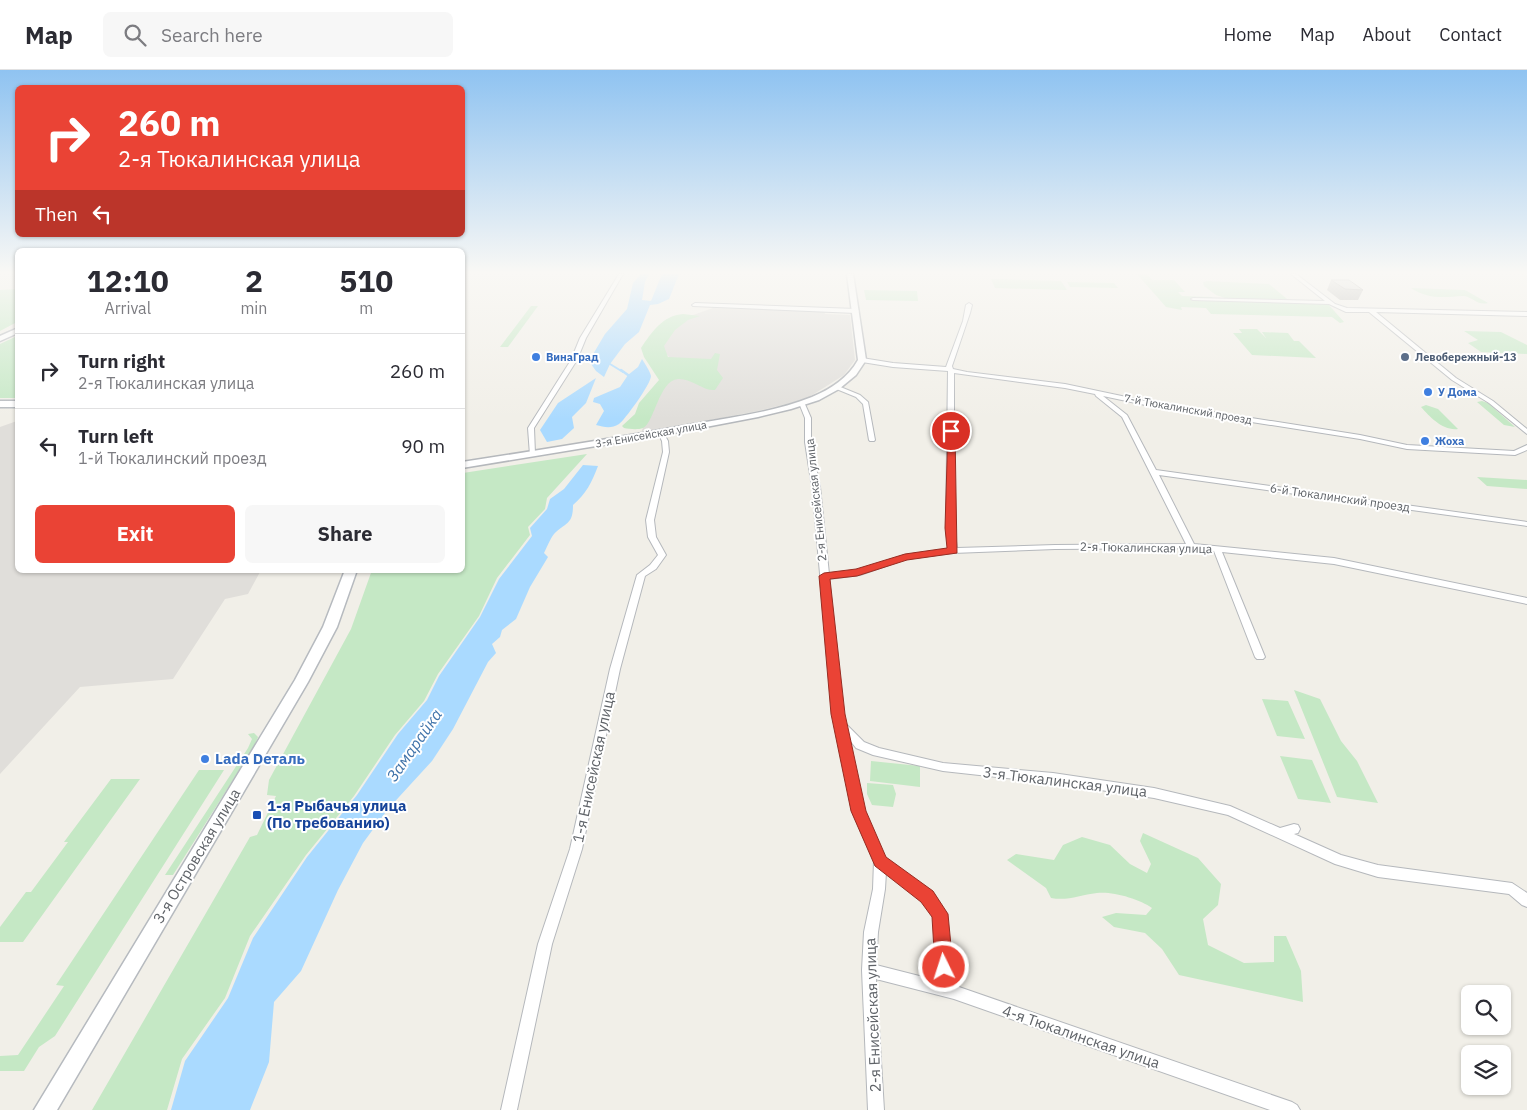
<!DOCTYPE html>
<meta charset="utf-8">
<style>
:root{--surface:#fff;--page:#f7f7f7;--text:#2b2b33;--muted:#7c7c81;--line:#e1e1e2;--accent:#ea4335}
body{margin:0;font-family:"IBM Plex Sans",sans-serif;background:var(--page);color:var(--text);height:100vh;display:flex;flex-direction:column;font-size:19px;white-space:nowrap}
*{box-sizing:border-box;margin:0}
p{font-size:16px;color:var(--muted)}
.icon{flex:none;width:28px;height:28px;fill:none;stroke:currentColor;stroke-width:2;stroke-linecap:round;stroke-linejoin:round}
.map{position:relative;flex:1;overflow:hidden}
.panel{position:absolute;left:15px;top:178px;width:450px;height:325px;display:flex;flex-direction:column;background:var(--surface);border-radius:8px;box-shadow:0 1px 4px #0004}
.panel>*{flex:none}
.top-card{position:absolute;left:15px;top:15px;width:450px;height:152px;border-radius:8px;box-shadow:0 1px 4px #0004;background:#ea4335;color:#fff;overflow:hidden}
.controls{position:absolute;left:1461px;top:915px;display:grid;gap:10px}
.controls a{display:grid;place-items:center;width:50px;height:50px;border-radius:8px;background:var(--surface);box-shadow:0 1px 4px #0004;font-size:25px}
.pin{position:absolute;display:grid;place-items:center;width:42px;height:42px;color:#fff;margin:-21px;border:2px solid #fff;border-radius:50%;box-shadow:0 1px 5px #0007}
.me{position:absolute;width:55px;margin:-28px;rotate:356deg;stroke-linejoin:round;filter:drop-shadow(0 0 4px #0008)}
.turn{display:flex;align-items:center;gap:18px;height:105px;padding:0 20px;font-size:22px}
.turn .icon{width:65px;height:65px;stroke-width:2.5}
.turn b{display:block;font-size:35px;line-height:42px}
.then{display:flex;align-items:center;height:48px;padding:0 20px;background:#0003;gap:10px;font-size:19px}
.eta{display:flex;justify-content:space-evenly;align-items:center;height:85px;text-align:center}
.eta b{font-size:30px;font-weight:700;line-height:35px}
.button{display:flex;gap:10px;margin-top:auto;padding:10px 20px}
.button a{flex:1;height:58px;border-radius:8px;background:var(--accent);color:#fff;font-size:20px;font-weight:700;line-height:58px;text-align:center}
.button a+a{background:var(--page);color:var(--text)}
ul{padding:0;list-style:none}
li{display:flex;align-items:center;gap:15px;height:75px;padding:0 20px;border-top:1px solid var(--line)}
li div{flex:1}
li b{display:block;font-size:19px}
li em{font-style:normal}
header{display:flex;align-items:center;gap:30px;box-sizing:border-box;height:70px;padding:0 25px;background:var(--surface);border-bottom:1px solid var(--line)}
header strong{font-size:24px}
nav{display:flex;gap:28px;margin-inline-start:auto;font-size:18px}
.search{width:350px;height:45px;background:var(--page);display:flex;align-items:center;gap:12px;box-sizing:border-box;padding:0 18px;border-radius:8px;color:var(--muted);font-size:19px}
.map>svg:first-child{display:block}
.industrial{fill:#e0deda}
.green{fill:#c5e8c5}
.water{fill:#aadaff}
.lines{fill:none;stroke-linecap:round;stroke-linejoin:round}
.stream-far1{stroke:#aadaff;stroke-width:2}
.stream{stroke:#aadaff;stroke-width:2.5}
.minor-casing{stroke:#b5b8bc;stroke-width:2}
.tertiary-casing{stroke:#b5b8bc;stroke-width:3}
.secondary-casing{stroke:#b6babf;stroke-width:3}
.minor{fill:#fff;fill-rule:evenodd}
.tertiary{fill:#fff;fill-rule:evenodd}
.secondary{fill:#fff;fill-rule:evenodd}
.wall{fill:#afaea9}
.building{fill:#cccac5;stroke:#8f8d8a}
.route{fill:#ea4335;stroke:#982c22}
.shop-dot{fill:#3f7fe0;stroke:#fff;stroke-width:2}
.service-dot{fill:#5c6f8a;stroke:#fff;stroke-width:2}
.transit-dot{fill:#1a4fb4;stroke:#fff;stroke-width:2}
.labels{text-anchor:middle;stroke-width:4;stroke-linejoin:round;paint-order:stroke}
.far-shop-label{font-size:11px;font-weight:bold;fill:#366cbe;stroke:#fff;text-anchor:start}
.far-service-label{font-size:11px;font-weight:bold;fill:#4e5e75;stroke:#fff;text-anchor:start}
.far-street-label{font-size:11px;fill:#5f6368;stroke:#fff}
.street-label{font-size:12px;fill:#5f6368;stroke:#fff}
.near-shop-label{font-size:15px;font-weight:bold;fill:#366cbe;stroke:#fff;text-anchor:start}
.near-street-label{font-size:15px;fill:#5f6368;stroke:#fff}
.near-transit-label{font-size:15px;font-weight:bold;fill:#164399;stroke:#fff;text-anchor:start}
.near-water-label{font-size:16px;font-style:italic;fill:#4174aa;stroke:#fff}
</style>
<header>
<strong>Map</strong>
<div class="search"><svg class="icon" aria-label="search" viewBox="0 0 24 24"><circle cx="10" cy="10" r="6"/><path d="M15 15l6 6"/></svg>Search here</div>
<nav><a>Home</a><a>Map</a><a>About</a><a>Contact</a></nav>
</header>
<div class="map">
<svg width="1527" height="1040" viewBox="0 0 1527 1040">
<rect width="100%" height="100%" fill="#f1efe8"/>
<path class="industrial" d="M713,238L824,241L825,244L850,245L855,290L844,305L806,329L758,341L641,363L669,287L660,277L669,262L693,245Z
M17,351L18,500H261L248,524L225,529L173,609L80,617L0,704V357Z"/>
<path class="green" d="M1137,204H1147L1152,210H1174L1185,222H1178L1182,226L1212,227L1214,230H1193L1328,234L1344,252L1340,253L1332,247L1211,244L1206,238L1181,237L1182,240L1166,237Z
M991,209L1061,211L1067,220L995,218Z
M1207,211L1269,214L1287,229H1228L1216,225L1204,216L1203,212Z
M1067,212L1114,213L1118,218L1070,217Z
M1411,218L1465,220L1488,233C1477,236 1472,226 1463,226C1445,227 1429,230 1411,218Z
M17,219V252L0,261V220Z
M864,220L917,221L918,231L866,230Z
M531,236H538L508,277H500Z
M683,244L700,246L688,250L675,260L664,276L668,287L711,289L715,283L720,284L717,300L723,308L715,320C703,321 691,308 678,309C659,310 654,354 643,358C638,360 629,359 624,358L622,356L635,344L639,333L659,310L644,287L641,278C651,263 663,245 683,244Z
M1239,259H1257L1266,268L1262,262L1288,263L1294,271H1299L1316,288L1252,285L1233,263H1242Z
M1464,261L1501,262L1527,275V284L1481,282L1468,273L1478,270Z
M17,266V328H0V274Z
M1482,331L1488,333L1515,357L1504,355L1477,332Z
M1426,335L1438,339L1458,359C1443,361 1430,347 1421,337Z
M587,384L547,428L545,439L528,457L530,465L497,508L479,546L438,604L424,631L395,665L354,726L306,785L250,866L225,928L182,989L167,1040H92L250,767L257,765L276,726L267,725L269,710L351,559L372,500H462L463,403Z
M1477,407L1527,410V419L1487,416Z
M1294,620L1320,629L1341,671L1357,691L1378,733L1337,727Z
M1262,629L1288,631L1305,669L1277,666Z
M248,664L254,663L258,667L255,675L173,805H165L248,678L252,669Z
M1280,686L1312,690L1331,733L1298,729Z
M871,691L920,696V717L870,711Z
M199,700H224L55,966L39,977L24,1001H0V986L18,985L64,916L56,915Z
M111,709H140L23,872H0V857L26,822H31L68,772H64Z
M867,713L893,715L896,724L893,737L872,735L867,724Z
M1143,763L1198,788L1221,814L1218,835L1203,849L1208,875L1244,893L1274,892V866H1286L1301,901L1303,932L1179,905L1162,879L1145,863L1114,857L1102,847L1116,843L1146,845L1152,838C1140,829 1112,821 1097,823C1080,825 1068,831 1051,828L1046,818L1007,790L1016,784L1054,790L1063,775L1082,767L1110,775L1130,794L1147,803L1151,794L1140,771Z"/>
<path class="water" d="M641,204H649L645,212L642,230L651,231L662,204H679L669,229L658,234L650,235L639,262L625,274L610,294L604,307L596,301L589,291L605,264L627,239L633,213Z
M642,289C645,294 650,301 651,306C651,314 624,351 619,354C611,359 604,357 596,355L604,341L600,334L593,332L594,328L620,317L628,305L638,297Z
M596,308L586,333L572,347L574,358L562,369L547,372L540,360L558,333Z
M583,395L598,396C592,412 586,424 573,435C573,455 566,452 554,464C550,469 547,477 544,483L548,487L530,517L516,549L502,560L500,567L492,574L496,583L488,592L453,659L432,691L388,739L363,773L338,820L301,901L274,932L269,992L250,1040H171L185,991L228,928L253,868L307,787L357,725L398,664L427,630L439,606L480,547L499,509L532,466L530,458L547,439L550,429L564,419Z"/>
<g class="lines">
<path class="stream-far1" d="M610,294L623,302"/>
<path class="stream" d="M621,300L628,305"/>
<defs>
<path id="minor" d="M619,204H623L586,268L577,290L534,358L535,384L532,386L530,385L528,358L571,290L580,268Z
M1291,204H1296L1335,234L1347,238L1527,242V246L1376,242L1456,308L1493,331L1527,359V364L1489,333L1452,310L1369,242H1346L1329,234L1193,230L1191,229L1193,228L1325,231Z
M695,233L856,239L859,241L856,243L693,236L692,235Z
M969,233L972,235L970,243L952,296L953,299L967,302L1065,314L1150,332L1360,365L1407,375L1514,381L1527,375V380L1515,385L1407,379L1360,369L1150,336L1103,326L1127,345L1156,400L1527,452V456L1159,405L1194,474L1334,488L1527,528V534L1334,494L1222,482L1265,587L1263,589H1257L1255,587L1214,481L1191,478L1055,479L953,483L906,489L860,505L829,509L843,644L845,653L864,672L879,678L943,693L1053,703L1154,718L1230,736L1280,758L1294,754L1298,755L1300,759L1298,763L1294,764L1341,785L1378,795L1512,813L1527,823V837L1522,835L1509,824L1378,807L1335,794L1228,745L1154,728L1053,713L943,701L873,685L856,678L849,669L864,741L884,787L932,822L946,844L951,897L959,917L1292,1032L1297,1035L1300,1040H1270L954,929L876,909L884,1040H868L862,900L864,862L873,819L874,791L852,741L833,644L812,417L805,372V348L799,333L804,332L811,348V372L820,417L829,504L856,501L905,485L949,479L946,458L948,301L893,297L862,292L859,290L862,288L893,293L946,297L963,251L966,235ZM954,303L1065,318L1095,324L1096,326L1122,347L1186,474L1055,475L957,478L954,458ZM886,802L922,830L934,846L937,897L943,912L876,895L878,862L885,819Z
M834,316H838L860,325L868,332L875,370L874,371H870L869,370L863,334L856,327L834,318Z
M661,361L663,362L668,371L669,382L654,450L656,467L666,485L656,499L645,506L620,599L582,779L552,874L517,1040H501L538,874L570,779L610,599L637,505L650,495L658,485L648,467L646,450L663,382L662,371L658,363Z"/>
<path id="tertiary" d="M847,204H853L866,290L856,305L839,319L819,330L791,339L758,347L669,364L462,398V392C540,380 617,368 694,354C734,347 774,342 812,327C831,319 848,308 858,290Z"/>
<path id="secondary" d="M18,258V263L0,271V266Z
M0,331H18V337H0Z
M345,500H357L337,557L308,612L57,1040H34L295,610L323,557Z"/>
</defs>
<use href="#minor" class="minor-casing"/>
<use href="#tertiary" class="tertiary-casing"/>
<use href="#secondary" class="secondary-casing"/>
<use href="#minor" class="minor"/>
<use href="#tertiary" class="tertiary"/>
<use href="#secondary" class="secondary"/>
</g>
<path class="wall" d="M1331,210L1363,220L1358,230H1340L1327,220Z"/>
<path class="building" d="M1331,210H1349L1363,220L1345,219Z"/>
<linearGradient id="sky" x2="0" y2="1"><stop stop-color="#8fc3f1"/><stop offset="0.58" stop-color="#f9f8f5"/><stop offset="1" stop-color="#f9f8f5" stop-opacity="0"/></linearGradient>
<rect width="1527" height="349" fill="url(#sky)"/>
<path class="route" d="M948,359L955,361L957,483L907,490L857,506L830,509L845,644L866,741L886,787L933,821L948,844L953,897L950,904L944,906L938,904L935,897L932,847L921,832L875,796L851,741L831,644L819,506L824,503L856,499L905,484L947,478L945,458Z"/>
<g class="shop-dot">
<circle cx="536" cy="287" r="5"/>
<circle cx="1428" cy="322" r="5"/>
<circle cx="1425" cy="371" r="5"/>
<circle cx="205" cy="689" r="5"/>
</g>
<circle class="service-dot" cx="1405" cy="287" r="5"/>
<rect class="transit-dot" x="252" y="740" width="10" height="10" rx="2.5"/>
<g class="labels">
<g class="far-shop-label">
<text x="546" y="291">ВинаГрад</text>
<text x="1438" y="326">У Дома</text>
<text x="1435" y="375">Жоха</text>
</g>
<g class="far-service-label">
<text x="1415" y="291">Левобережный-13</text>
</g>
<g class="far-street-label">
<text transform="translate(1188 339) rotate(10)" y="4">7-й Тюкалинский проезд</text>
<text transform="translate(651 364) rotate(-10)" y="4">3-я Енисейская улица</text>
</g>
<g class="street-label">
<text transform="translate(1340 428) rotate(8)" y="4">6-й Тюкалинский проезд</text>
<text transform="translate(816 430) rotate(-96)" y="4">2-я Енисейская улица</text>
<text transform="translate(1146 478) rotate(1)" y="4">2-я Тюкалинская улица</text>
</g>
<g class="near-shop-label">
<text x="215" y="694">Lada Dеталь</text>
</g>
<g class="near-street-label">
<text transform="translate(594 697) rotate(-78)" y="5">1-я Енисейская улица</text>
<text transform="translate(1065 712) rotate(7)" y="5">3-я Тюкалинская улица</text>
<text transform="translate(197 786) rotate(-59)" y="5">3-я Островская улица</text>
<text transform="translate(873 945) rotate(-92)" y="5">2-я Енисейская улица</text>
<text transform="translate(1081 967) rotate(19)" y="5">4-я Тюкалинская улица</text>
</g>
<g class="near-transit-label">
<text x="267" y="741">1-я Рыбачья улица<tspan x="267" dy="17">(По требованию)</tspan></text>
</g>
<g class="near-water-label">
<text transform="translate(414 675) rotate(-55)" y="6">Замарайка</text>
</g>
</g>
</svg>
<div class="controls">
<a><svg class="icon" aria-label="search" viewBox="0 0 24 24"><circle cx="10" cy="10" r="6"/><path d="M15 15l6 6"/></svg></a>
<a><svg class="icon" aria-label="layers" viewBox="0 0 24 24"><path d="M12 4l9 5-9 5-9-5zM3 14l9 5 9-5"/></svg></a>
</div>
<div class="pin" style="left:951px;top:361px;background:#d93025"><svg class="icon" aria-label="arrive" viewBox="0 0 24 24"><path d="M6 21V4h12l-3 4 3 4H6"/></svg></div>
<svg class="me" style="left:944px;top:897px" viewBox="-20 -20 40 40"><circle r="17" fill="#ea4335" stroke="#fff" stroke-width="3"/><path d="M0-11L8 9 0 5-8 9z" fill="#fff"/></svg>
<div class="top-card">
<div class="turn"><svg class="icon" aria-label="right" viewBox="0 0 24 24"><path d="M7 20v-9h11M14 6l5 5-5 5"/></svg><div><b>260 m</b>2-я Тюкалинская улица</div></div>
<div class="then">Then<svg class="icon" aria-label="left" viewBox="0 0 24 24"><path d="M17 20v-9H6M10 6l-5 5 5 5"/></svg></div>
</div>
<section class="panel">
<div class="eta">
<div><b>12:10</b><p>Arrival</p></div>
<div><b>2</b><p>min</p></div>
<div><b>510</b><p>m</p></div>
</div>
<ul>
<li><svg class="icon" aria-label="right" viewBox="0 0 24 24"><path d="M7 20v-9h11M14 6l5 5-5 5"/></svg><div><b>Turn right</b><p>2-я Тюкалинская улица</p></div><em>260 m</em></li>
<li><svg class="icon" aria-label="left" viewBox="0 0 24 24"><path d="M17 20v-9H6M10 6l-5 5 5 5"/></svg><div><b>Turn left</b><p>1-й Тюкалинский проезд</p></div><em>90 m</em></li>
</ul>
<div class="button"><a>Exit</a><a>Share</a></div>
</section>
</div>
